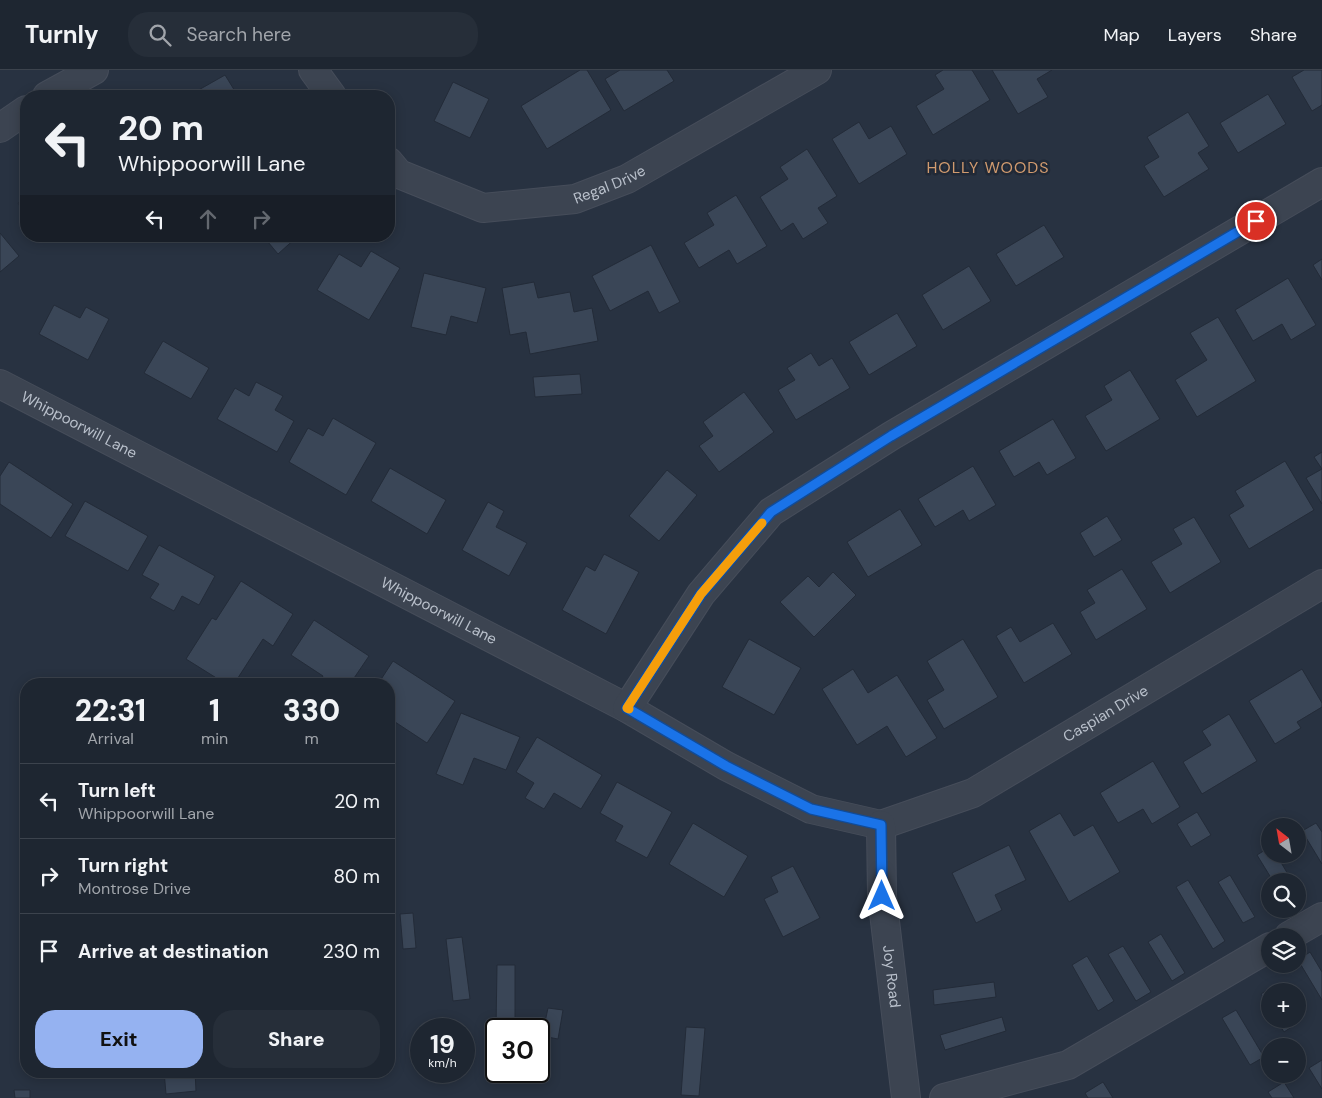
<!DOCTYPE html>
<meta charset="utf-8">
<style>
:root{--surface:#1e2631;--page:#262e39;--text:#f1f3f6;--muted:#a1a5ab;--line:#3c434d;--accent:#95b2f1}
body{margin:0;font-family:"DM Sans",sans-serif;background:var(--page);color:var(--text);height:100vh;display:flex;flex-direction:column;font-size:19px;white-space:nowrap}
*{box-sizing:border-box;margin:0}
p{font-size:16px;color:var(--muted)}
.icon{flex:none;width:28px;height:28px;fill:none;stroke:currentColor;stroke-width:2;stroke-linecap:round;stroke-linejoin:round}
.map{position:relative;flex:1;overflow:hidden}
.side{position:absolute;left:20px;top:608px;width:375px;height:400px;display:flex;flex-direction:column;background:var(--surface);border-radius:20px;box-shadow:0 2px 12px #0003,0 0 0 1px var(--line)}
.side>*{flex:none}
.guide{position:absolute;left:20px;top:20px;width:375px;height:152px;border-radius:20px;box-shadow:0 2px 12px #0003,0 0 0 1px var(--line);background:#1e2631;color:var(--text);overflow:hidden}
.needle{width:32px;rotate:329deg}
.fabs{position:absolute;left:1261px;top:748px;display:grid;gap:10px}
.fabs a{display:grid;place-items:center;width:45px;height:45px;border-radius:50%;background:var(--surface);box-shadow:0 2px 12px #0003,0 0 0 1px var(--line);font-size:25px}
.speed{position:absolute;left:410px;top:948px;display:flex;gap:10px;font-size:25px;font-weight:700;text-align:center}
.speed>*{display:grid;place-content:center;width:65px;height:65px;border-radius:50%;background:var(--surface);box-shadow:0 2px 12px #0003,0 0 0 1px var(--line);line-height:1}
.speed small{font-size:12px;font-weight:400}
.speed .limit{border:2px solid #111;border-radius:8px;background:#fff;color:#111}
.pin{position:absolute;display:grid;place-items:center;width:42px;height:42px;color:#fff;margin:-21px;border:2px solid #fff;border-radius:50%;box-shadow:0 1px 5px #0007}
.me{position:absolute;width:55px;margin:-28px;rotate:0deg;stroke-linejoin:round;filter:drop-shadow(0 0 4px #0008)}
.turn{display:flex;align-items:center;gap:18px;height:105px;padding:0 15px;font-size:22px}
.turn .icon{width:65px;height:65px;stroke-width:2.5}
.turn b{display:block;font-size:35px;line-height:42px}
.lanes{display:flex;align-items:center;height:48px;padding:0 15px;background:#0003;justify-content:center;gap:25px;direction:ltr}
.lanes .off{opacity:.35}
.eta{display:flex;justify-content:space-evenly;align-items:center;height:85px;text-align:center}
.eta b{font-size:30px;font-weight:800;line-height:35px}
.button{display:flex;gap:10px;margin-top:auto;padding:10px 15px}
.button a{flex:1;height:58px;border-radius:20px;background:var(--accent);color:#111;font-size:20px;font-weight:800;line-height:58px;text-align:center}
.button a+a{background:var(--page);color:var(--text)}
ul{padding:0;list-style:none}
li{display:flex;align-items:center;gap:15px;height:75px;padding:0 15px;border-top:1px solid var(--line)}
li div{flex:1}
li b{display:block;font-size:19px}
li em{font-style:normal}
header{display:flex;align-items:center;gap:30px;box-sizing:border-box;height:70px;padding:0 25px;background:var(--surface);border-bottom:1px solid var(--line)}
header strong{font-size:24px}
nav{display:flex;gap:28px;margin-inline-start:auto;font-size:18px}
.search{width:350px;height:45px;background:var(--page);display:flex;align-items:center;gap:12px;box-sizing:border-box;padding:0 18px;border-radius:20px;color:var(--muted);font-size:19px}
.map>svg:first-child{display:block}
.building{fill:#3a4657;stroke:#232b38}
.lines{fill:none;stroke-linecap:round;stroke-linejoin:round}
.minor-casing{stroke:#464d5a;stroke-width:30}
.minor{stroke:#3c4451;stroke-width:28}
.route-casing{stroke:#114b97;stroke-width:12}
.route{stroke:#1a73e8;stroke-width:9}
.slow{stroke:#f59e0b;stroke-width:9}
.labels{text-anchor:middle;stroke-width:5;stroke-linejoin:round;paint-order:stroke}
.street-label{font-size:15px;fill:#b9c0cb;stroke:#212936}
.neighbourhood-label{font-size:16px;letter-spacing:1px;fill:#d19b6f;stroke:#212936}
</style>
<header>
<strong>Turnly</strong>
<div class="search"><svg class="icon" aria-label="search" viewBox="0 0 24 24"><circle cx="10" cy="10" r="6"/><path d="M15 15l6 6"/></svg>Search here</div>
<nav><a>Map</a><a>Layers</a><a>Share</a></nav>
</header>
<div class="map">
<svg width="1322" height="1028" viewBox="0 0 1322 1028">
<rect width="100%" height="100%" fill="#283241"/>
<path class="building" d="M580,0H587L611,40L547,79L521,36Z
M620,0H667L674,11L624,41L605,9Z
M943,0H972L990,30L933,65L916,36L944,19L935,5Z
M992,0H1052L1037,9L1048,27L1018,44Z
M1304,0H1322V35L1312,41L1292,7Z
M225,5L238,26H188Z
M453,12L489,29L470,68L434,51Z
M1268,24L1286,54L1238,83L1220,53Z
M1188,42L1209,76L1198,83L1209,99L1164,127L1144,96L1159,87L1147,67Z
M859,52L869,69L891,56L907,84L859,114L832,69Z
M807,79L837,126L818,138L828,153L803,169L793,153L781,161L760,127L788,109L780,97Z
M736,125L767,176L737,194L729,180L699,198L684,173L714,155L707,143Z
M26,128V147L18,133Z
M1044,155L1064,187L1016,216L996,184Z
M0,163L19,186L0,202Z
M263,166H298L278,184Z
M651,175L680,232L659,243L648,221L610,241L592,206Z
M371,181L400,198L369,250L317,220L339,184L361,197Z
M1322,189V210L1313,195Z
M969,196L991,231L943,260L922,225Z
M424,203L486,218L477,253L451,246L446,265L411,257Z
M1288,208L1316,255L1291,270L1282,254L1253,271L1235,240Z
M534,212L538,228L570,222L574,242L592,238L598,271L530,284L526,262L510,265L502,218Z
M54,235L80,248L86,237L109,249L88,290L39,264Z
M897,243L917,276L869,305L849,272Z
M1218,247L1256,311L1197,347L1175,310L1207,290L1190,263Z
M163,271L209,298L191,329L144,303Z
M811,283L819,296L832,288L850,318L796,350L778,320L795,310L787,298Z
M1130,300L1160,349L1106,381L1085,346L1112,330L1104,316Z
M580,304L582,324L535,327L533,307Z
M256,312L283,326L275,340L294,351L277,382L217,349L235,318L249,326Z
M744,322L774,362L719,402L699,376L713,366L703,352Z
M333,348L376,373L346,425L289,392L308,358L323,366Z
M1053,349L1076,388L1047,405L1039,392L1014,407L999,381Z
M1322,382V434L1306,408L1322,399L1314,387Z
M1285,391L1314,440L1249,479L1229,445L1244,436L1235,421Z
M9,392L73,434L51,468L0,434V406Z
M973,396L996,435L969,451L963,440L935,457L918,429Z
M390,398L446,430L427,464L371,431Z
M667,400L697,425L659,471L629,446Z
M85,431L148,466L128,501L65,466Z
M488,432L504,441L496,457L527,473L509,506L462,480Z
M900,439L922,475L868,507L847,472Z
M1107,446L1122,470L1094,487L1080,463Z
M1194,447L1221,492L1170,523L1151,492L1182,474L1173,459Z
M159,475L215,506L199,535L182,526L174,541L150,528L159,514L142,505Z
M604,484L639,502L606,564L562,540L586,496L595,501Z
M1122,499L1147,539L1096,570L1080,542L1095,533L1087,520Z
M833,502L856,525L814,567L780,532L808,506L819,517Z
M241,511L293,544L273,576L263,569L234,614H226L186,589L212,548L216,550Z
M314,550L369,586L350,614H318L323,606L291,585Z
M1053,553L1072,584L1024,613L996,566L1011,557L1020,572Z
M749,569L801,598L774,645L722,617Z
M963,569L998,627L944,659L927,630L944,620L927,591Z
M393,591L455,631L427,673L389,648V637L392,633L389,631V614H378Z
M853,599L868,623L897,605L937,668L906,687L887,656L857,675L822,619Z
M1302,599L1322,633V637L1297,652L1301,658L1275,674L1249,631Z
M461,643L520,667L506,700L474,688L463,715L436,704Z
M1229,644L1257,691L1202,724L1183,692L1211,675L1202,661Z
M537,667L602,705L581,739L554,723L544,739L525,728L534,713L516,702Z
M1153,691L1180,737L1152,754L1143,739L1118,753L1100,723Z
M617,712L672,742L647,788L615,771L623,756L600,743Z
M1197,742L1211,765L1191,777L1177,754Z
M1060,743L1074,766L1093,755L1120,802L1069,832L1029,761Z
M693,753L748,786L724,827L669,794Z
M1316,753L1322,762V794L1302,761Z
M1009,775L1026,810L995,825L1002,840L976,853L952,803Z
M1270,777V784H1276L1292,811H1273L1257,785Z
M793,796L820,848L783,867L764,829L778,822L771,807Z
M1230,805L1255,847L1243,853L1218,812Z
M1188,810L1225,871L1213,879L1176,817Z
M1298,820L1305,832L1298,836Z
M413,843L416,878L403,879L400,844Z
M1161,864L1185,903L1172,911L1148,872Z
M462,867L470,929L453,931L446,869Z
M1123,876L1151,922L1136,931L1108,884Z
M1310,882L1322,902V930L1298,890Z
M1087,886L1114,931L1098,941L1072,895Z
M497,895H515V959H496Z
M994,912L996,927L934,935L933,920Z
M1274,916L1277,921H1270V938L1261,924Z
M548,938L563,940L558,969L542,966Z
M1236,940L1264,987L1250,995L1222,948Z
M1002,947L1006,961L945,980L940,965Z
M1276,949H1293L1296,954L1284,962Z
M686,957L705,958L699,1026L681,1025Z
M1322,990V1019L1309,998Z
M164,1001H195L196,1021L166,1024Z
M1103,1012L1113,1028H1088L1085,1023Z
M1284,1012L1294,1028H1272L1268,1022Z
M14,1020H30V1028H15Z"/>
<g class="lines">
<defs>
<g id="minor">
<path d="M313,0L332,26"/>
<path d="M47,26L94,0"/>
<path d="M0,58L26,40"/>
<path id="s1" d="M389,92L399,104L483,138L575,129L627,109L817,0"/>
<path id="s2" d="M0,314L627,638L726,696L811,739L881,755"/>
<path d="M627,638L701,524L771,442L891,366L1322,112"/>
<path id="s3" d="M881,755L973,723L1322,514"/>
<path id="s4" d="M881,755L882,826L906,1028"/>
<path d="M1289,866L1322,847"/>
<path d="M944,1028L1068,995L1270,877"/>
</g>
</defs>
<use href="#minor" class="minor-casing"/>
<use href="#minor" class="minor"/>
</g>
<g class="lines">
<defs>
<path id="route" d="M882,826L881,755L811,739L726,696L627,638L701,524L771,442L891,366L1256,151"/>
</defs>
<use href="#route" class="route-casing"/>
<use href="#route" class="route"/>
<path class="slow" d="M629,639L627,638L701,524L762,453"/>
</g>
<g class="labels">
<g class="street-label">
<text dy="5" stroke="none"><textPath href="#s1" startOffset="236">Regal Drive</textPath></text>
<text dy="5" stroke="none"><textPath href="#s2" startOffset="89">Whippoorwill Lane</textPath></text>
<text dy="5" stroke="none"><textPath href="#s2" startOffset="494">Whippoorwill Lane</textPath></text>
<text dy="5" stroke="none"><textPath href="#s3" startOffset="252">Caspian Drive</textPath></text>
<text dy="5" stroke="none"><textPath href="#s4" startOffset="152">Joy Road</textPath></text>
</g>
<g class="neighbourhood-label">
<text x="988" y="103">HOLLY WOODS</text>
</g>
</g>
</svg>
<div class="fabs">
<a><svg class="needle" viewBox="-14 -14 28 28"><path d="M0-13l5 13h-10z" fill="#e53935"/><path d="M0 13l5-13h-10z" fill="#a1a5ab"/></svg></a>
<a><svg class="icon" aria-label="search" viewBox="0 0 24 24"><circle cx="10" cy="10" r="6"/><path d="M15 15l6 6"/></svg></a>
<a><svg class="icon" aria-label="layers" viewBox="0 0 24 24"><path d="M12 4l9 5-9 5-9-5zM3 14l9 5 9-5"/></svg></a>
<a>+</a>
<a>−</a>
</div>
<div class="speed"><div>19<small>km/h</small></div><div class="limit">30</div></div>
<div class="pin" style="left:1256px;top:151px;background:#d93025"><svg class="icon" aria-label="arrive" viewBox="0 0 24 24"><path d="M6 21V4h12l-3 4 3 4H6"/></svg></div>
<svg class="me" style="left:882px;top:826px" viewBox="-20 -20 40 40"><path d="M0-17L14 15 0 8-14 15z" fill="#1a73e8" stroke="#fff" stroke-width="4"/></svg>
<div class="guide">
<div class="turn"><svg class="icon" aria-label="left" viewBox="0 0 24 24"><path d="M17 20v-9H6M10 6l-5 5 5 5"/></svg><div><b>20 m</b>Whippoorwill Lane</div></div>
<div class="lanes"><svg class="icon" aria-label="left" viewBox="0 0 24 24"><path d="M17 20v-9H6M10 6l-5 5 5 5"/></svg><svg class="icon off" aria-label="ahead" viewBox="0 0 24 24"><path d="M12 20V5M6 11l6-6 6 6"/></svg><svg class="icon off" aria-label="right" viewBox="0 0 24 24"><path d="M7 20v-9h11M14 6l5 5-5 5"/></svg></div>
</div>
<section class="side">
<div class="eta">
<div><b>22:31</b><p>Arrival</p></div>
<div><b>1</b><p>min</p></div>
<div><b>330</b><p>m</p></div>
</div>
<ul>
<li><svg class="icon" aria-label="left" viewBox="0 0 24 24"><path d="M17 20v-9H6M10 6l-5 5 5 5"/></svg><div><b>Turn left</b><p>Whippoorwill Lane</p></div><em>20 m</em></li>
<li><svg class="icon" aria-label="right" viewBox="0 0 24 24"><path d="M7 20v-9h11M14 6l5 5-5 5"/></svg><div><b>Turn right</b><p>Montrose Drive</p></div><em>80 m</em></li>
<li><svg class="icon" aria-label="arrive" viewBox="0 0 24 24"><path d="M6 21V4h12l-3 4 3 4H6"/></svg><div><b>Arrive at destination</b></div><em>230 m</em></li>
</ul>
<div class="button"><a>Exit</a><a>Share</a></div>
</section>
</div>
